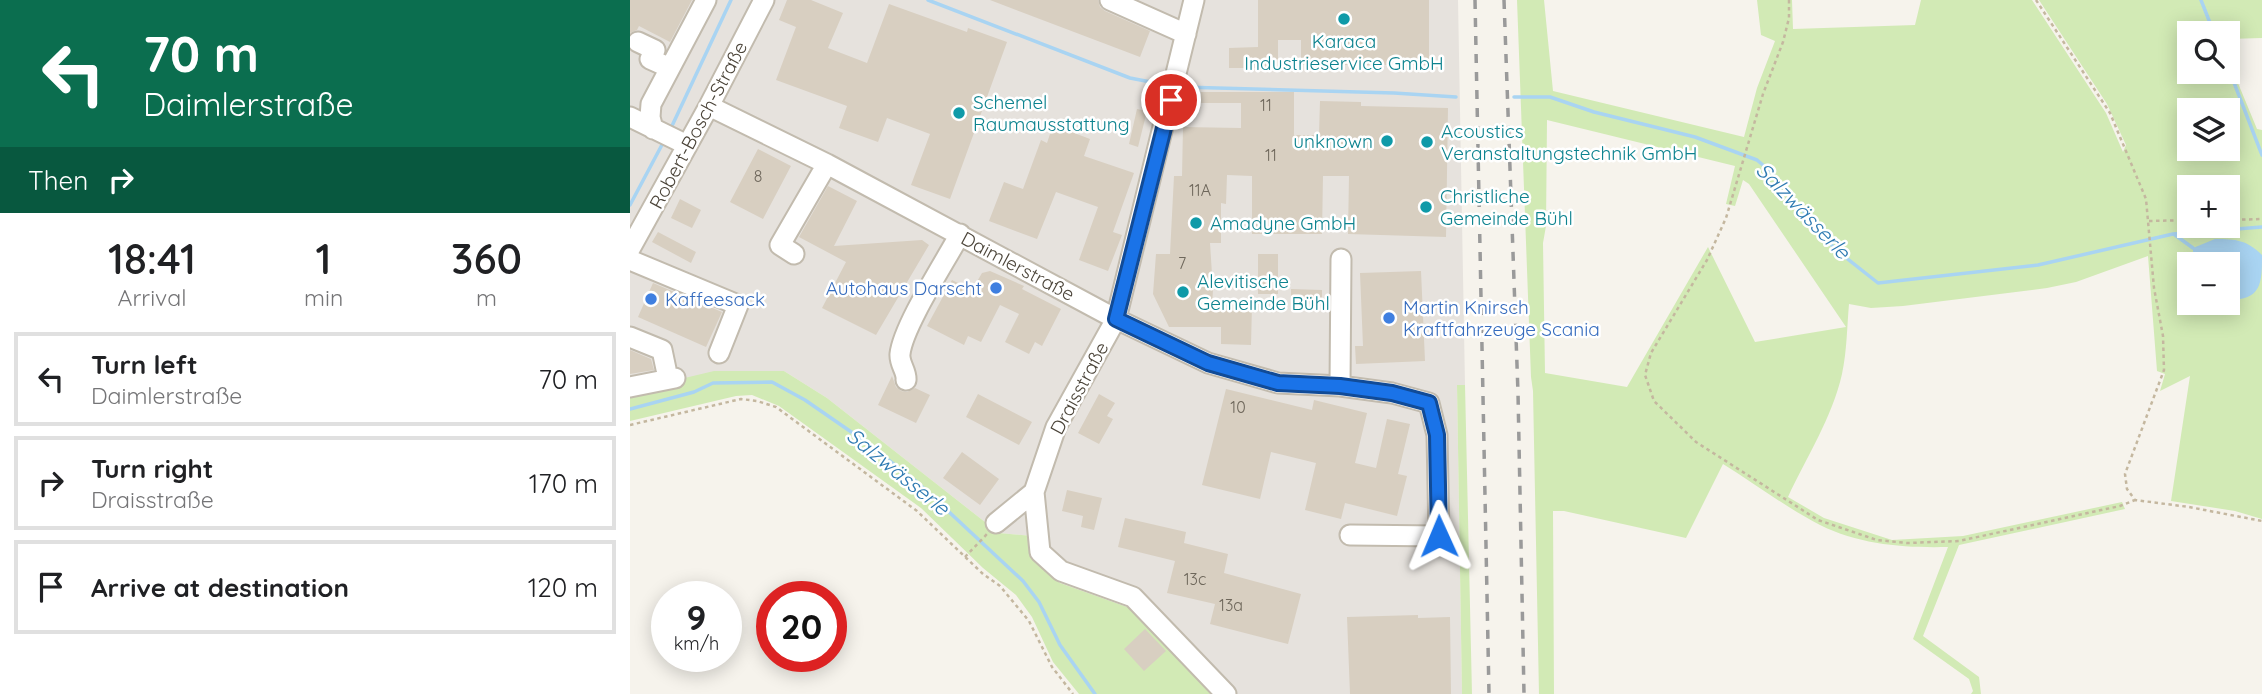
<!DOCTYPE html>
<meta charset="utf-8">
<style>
:root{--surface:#fff;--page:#f2f2f2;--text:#202124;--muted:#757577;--line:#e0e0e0}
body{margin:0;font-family:Quicksand,sans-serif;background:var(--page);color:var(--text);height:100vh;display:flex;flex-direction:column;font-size:26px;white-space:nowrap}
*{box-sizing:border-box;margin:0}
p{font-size:23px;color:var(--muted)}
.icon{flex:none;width:38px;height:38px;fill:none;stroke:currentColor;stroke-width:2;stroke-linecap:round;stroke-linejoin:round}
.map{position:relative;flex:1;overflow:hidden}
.sheet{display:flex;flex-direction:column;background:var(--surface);width:630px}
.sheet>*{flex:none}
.top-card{background:#0b6e4f;color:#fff;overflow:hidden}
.tools{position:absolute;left:1547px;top:21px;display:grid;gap:14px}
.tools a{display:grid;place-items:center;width:63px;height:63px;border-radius:0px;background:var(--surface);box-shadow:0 4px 18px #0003;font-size:35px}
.speed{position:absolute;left:21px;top:581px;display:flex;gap:14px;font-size:35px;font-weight:700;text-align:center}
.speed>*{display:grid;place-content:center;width:91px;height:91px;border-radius:50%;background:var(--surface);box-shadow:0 4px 18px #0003;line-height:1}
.speed small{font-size:18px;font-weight:400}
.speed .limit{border:10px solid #d22;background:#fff;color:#111}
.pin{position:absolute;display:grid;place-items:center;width:60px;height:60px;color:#fff;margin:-30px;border:4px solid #fff;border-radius:50%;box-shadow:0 2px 7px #0007}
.me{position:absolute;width:77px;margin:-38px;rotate:359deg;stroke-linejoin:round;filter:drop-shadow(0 0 5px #0008)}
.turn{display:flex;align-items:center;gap:24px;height:147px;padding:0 28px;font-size:32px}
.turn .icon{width:91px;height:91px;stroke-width:2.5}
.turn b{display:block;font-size:49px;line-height:60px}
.then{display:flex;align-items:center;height:66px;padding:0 28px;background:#0003;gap:14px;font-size:26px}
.eta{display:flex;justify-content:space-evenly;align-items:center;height:119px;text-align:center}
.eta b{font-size:42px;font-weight:600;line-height:49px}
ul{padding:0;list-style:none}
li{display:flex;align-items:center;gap:21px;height:94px;margin:0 14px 10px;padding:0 14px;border:4px solid var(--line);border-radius:0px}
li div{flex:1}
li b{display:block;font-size:26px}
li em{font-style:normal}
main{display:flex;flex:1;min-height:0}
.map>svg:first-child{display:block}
.industrial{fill:#e6e2dd}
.green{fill:#d2eab5;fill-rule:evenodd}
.water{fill:#a9d4f2}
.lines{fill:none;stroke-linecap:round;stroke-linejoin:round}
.stream{stroke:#a9d4f2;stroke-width:3.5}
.building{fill:#d8cfc1}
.minor-casing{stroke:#c2bbae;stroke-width:23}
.path{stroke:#c4b79f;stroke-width:2.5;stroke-dasharray:3.5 3.5;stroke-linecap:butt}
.minor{stroke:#fff;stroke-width:19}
.rail{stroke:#9a9a9a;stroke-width:3.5;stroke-dasharray:9 9;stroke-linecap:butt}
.route-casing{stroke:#114b97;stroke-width:18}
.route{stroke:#1a73e8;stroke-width:12}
.culture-dot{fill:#0f9aa8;stroke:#fff;stroke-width:2.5}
.shop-dot{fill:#3f7fe0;stroke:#fff;stroke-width:2.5}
.labels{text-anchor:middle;stroke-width:5;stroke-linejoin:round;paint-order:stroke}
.number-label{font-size:16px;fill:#6e675b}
.culture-label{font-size:19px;fill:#0d838f;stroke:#fff;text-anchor:start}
.street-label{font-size:19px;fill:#4b4439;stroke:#fff}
.shop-label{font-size:19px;fill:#366cbe;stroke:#fff;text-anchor:start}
.water-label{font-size:21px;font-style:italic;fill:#2e7ab2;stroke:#fff}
</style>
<main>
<section class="sheet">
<div class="top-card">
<div class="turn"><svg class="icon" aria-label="left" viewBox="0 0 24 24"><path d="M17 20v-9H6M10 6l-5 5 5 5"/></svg><div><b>70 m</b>Daimlerstraße</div></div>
<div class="then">Then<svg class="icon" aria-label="right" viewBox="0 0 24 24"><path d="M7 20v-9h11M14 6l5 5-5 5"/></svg></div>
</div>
<div class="eta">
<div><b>18:41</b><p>Arrival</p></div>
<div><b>1</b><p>min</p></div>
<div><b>360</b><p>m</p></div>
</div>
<ul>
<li><svg class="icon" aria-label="left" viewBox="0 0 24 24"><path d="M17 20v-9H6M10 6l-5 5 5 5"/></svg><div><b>Turn left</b><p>Daimlerstraße</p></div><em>70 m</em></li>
<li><svg class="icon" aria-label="right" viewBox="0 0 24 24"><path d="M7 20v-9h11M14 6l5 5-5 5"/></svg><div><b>Turn right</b><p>Draisstraße</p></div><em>170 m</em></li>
<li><svg class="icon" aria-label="arrive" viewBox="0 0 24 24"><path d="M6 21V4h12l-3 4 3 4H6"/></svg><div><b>Arrive at destination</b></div><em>120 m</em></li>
</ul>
</section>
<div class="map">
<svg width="1632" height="694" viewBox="0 0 1632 694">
<rect width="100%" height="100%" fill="#f6f3ec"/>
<path class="industrial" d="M0,0H828L835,385L827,386L832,694H581L501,608L430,583L414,570L405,556L403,536L369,533L197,398L154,371L0,391Z"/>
<path class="green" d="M887,0H914L923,91L1114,137L1127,88L1145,41L1131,35L1127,0H1162L1163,29L1285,25L1291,0H1402L1476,113L1493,152L1496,145L1477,104L1409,0H1632V38L1598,39V33H1559V72H1598V59L1627,129L1632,130V519L1605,511L1541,501L1560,376L1530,391L1535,374L1527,371L1518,256L1446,282L1417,288L1273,306L1241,308L1219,304C1217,326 1217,351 1212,374C1202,418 1177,456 1158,497L1194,518L1262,540L1333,536L1492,502L1495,509L1329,545L1293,636L1349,677L1351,694H1341L1343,691L1339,679L1283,639L1318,547C1275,548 1230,545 1190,525C1157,508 1125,484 1093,464L1056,538L934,511H923L924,694H909L903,391L901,377ZM1559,110H1598V149H1559ZM917,120L1105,166L1096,204L1105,206L1113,180L1119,184L1216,327L1125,342L1078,247L997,387L915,373L913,243L916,226ZM1559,187H1598V226H1559ZM1559,264H1598V303H1559Z
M84,371H154L197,398L369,533L403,536L405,556L414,570L430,583L500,608L581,694H449L423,662L402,617L386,595L353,568L291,508L149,406L122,395L106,396L0,421V391Z
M827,385H835L842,694H832Z"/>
<path class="water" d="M1585,239C1606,239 1617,240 1632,255C1632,283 1632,300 1598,300V264H1563V248Z"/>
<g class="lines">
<path class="stream" d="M298,0L500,78L536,85
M1571,0L1584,33
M1598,67L1632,155
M551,87L764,93L826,97
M884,97H920L964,112L1065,137L1127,160L1141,172L1205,249L1248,283L1408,265L1543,234L1632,227
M41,128L101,0
M0,205L34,141
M1545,235L1563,248
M0,409L64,392L83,383L142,382L175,400L230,438L288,483L393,581L409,602L430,645L465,694"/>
</g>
<path class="building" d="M0,0H62L40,42L9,26L7,30L0,33Z
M157,0H181L213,13L198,48L237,63L259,4L337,32L338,28L377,42L320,199L281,185L300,134L257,118L248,142L209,128L217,106L146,80L166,27L149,20Z
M360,0H468L470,7L475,11L520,31L510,57Z
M628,0H799V65H671V40H648V68H599V48L628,47Z
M571,92H664V135H689L690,101L731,102V106L818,108L816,237L718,234L719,176H693L692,234H622V176L597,175L596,204L591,203V243H580L583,290L582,305H622L621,345L591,344V327H539L523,294L526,254H540L544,176H552L553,127L611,128V103H571Z
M507,109L517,111L508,147L499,144Z
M423,125L460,139L454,156L504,173L483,232L492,235L478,271L449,260L468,207L426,192L407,239L359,221L374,182L393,189L411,140L417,143Z
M128,149L161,166L133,219L100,202Z
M198,186L227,201L204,246L292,240L299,245L246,335L192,308L216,262L169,237Z
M50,199L71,210L62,228L41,218Z
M28,232L66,252L61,263L22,242Z
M628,254H648V294H628Z
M360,271L394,286L392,289L431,309L412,346L405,342L399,354L375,342L389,314L370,305L351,342L338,336L334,345L297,326L322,280L342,290L352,273Z
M791,271L795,361L726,364L725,346H733L730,273Z
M23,283L92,312L76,347L8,317Z
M661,289L692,290V304H661Z
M0,350L21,359L24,370L0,374Z
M262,376L266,387L271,391L277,392L285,388L300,395L286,423L248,405Z
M596,389L682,410L684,400L737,413L725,463L746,468L757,419L780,424L768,474L777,476L767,516L715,503L711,519L675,510L686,463L641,452L630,499L572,485Z
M348,394L402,422L389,445L336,417Z
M469,394L485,403L477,416L483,419L469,444L448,433Z
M332,452L369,479L350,505L313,478Z
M437,490L472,498L464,530L451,527L453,516L432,511Z
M495,518L556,532L554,543L598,554L594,573L671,594L658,644L580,624L585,604L537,593L545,561L488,547Z
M788,615V618L820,617L821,694H720L717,617Z
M515,629L536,651L514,671L494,649Z"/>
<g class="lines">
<defs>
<path id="minor" d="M480,0L556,34
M564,0L486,319L426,427L404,492L410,552L431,571L503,597L596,694
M8,42L25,50L20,59L40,68
M79,106L197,164L486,319L578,363L648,383L710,386L762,393L799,403L807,435L809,536L720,535
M0,117L57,145
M23,129L20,117L21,104L76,0
M0,249L79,106L134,0
M164,254L150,245L197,164
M0,260L108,305L89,353
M0,337L32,350L36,369
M276,380C277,371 269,364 270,354C273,326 315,262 330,234
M710,386L711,259
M0,387L45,378
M366,523L404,492"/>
</defs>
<use href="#minor" class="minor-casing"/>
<path class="path" d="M1159,0V18L1153,42L1133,94L1096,218L1077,260L1021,353L1015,375L1024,401L1066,442L1188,520L1247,540L1277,543L1329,541L1490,506L1505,500
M1406,0L1480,113L1516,199L1524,288L1533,336L1534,370L1495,474L1497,489L1505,500L1559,507L1632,521
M1598,220L1632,219
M1519,221L1559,220
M0,425L111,399L127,401L146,407L287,511L353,574L370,586L399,621L422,667L443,694
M335,557L357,534"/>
<use href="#minor" class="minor"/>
<path class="rail" d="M845,0L859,694
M874,0L888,393L894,694"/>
</g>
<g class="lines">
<defs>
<path id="route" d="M541,100L486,319L578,363L648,383L710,386L762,393L799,403L807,435L809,536"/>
</defs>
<use href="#route" class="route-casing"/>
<use href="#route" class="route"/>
</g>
<g class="culture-dot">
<circle cx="714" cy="19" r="7"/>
<circle cx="329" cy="113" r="7"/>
<circle cx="757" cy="141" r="7"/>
<circle cx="797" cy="142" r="7"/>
<circle cx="796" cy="207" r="7"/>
<circle cx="566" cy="223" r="7"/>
<circle cx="553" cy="292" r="7"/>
</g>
<g class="shop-dot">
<circle cx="366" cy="288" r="7"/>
<circle cx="21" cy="299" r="7"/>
<circle cx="759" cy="318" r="7"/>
</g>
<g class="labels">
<g class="number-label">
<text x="636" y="111">11</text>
<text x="641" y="161">11</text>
<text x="128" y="182">8</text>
<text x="570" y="196">11A</text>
<text x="552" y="269">7</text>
<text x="608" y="413">10</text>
<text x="565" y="585">13c</text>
<text x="601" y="611">13a</text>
</g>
<g class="culture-label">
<text x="714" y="48" text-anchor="middle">Karaca<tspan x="714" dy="22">Industrieservice GmbH</tspan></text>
<text x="343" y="109">Schemel<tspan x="343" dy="22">Raumausstattung</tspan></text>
<text x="811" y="138">Acoustics<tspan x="811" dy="22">Veranstaltungstechnik GmbH</tspan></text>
<text x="743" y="148" text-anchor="end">unknown</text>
<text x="810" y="203">Christliche<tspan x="810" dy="22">Gemeinde Bühl</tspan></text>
<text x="580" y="230">Amadyne GmbH</text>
<text x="567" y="288">Alevitische<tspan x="567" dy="22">Gemeinde Bühl</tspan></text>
</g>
<g class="street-label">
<text transform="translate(68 125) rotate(-62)" y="7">Robert-Bosch-Straße</text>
<text transform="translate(388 266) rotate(28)" y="7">Daimlerstraße</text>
<text transform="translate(449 388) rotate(-62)" y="7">Draisstraße</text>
</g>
<g class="shop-label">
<text x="352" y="295" text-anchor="end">Autohaus Darscht</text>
<text x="35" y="306">Kaffeesack</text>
<text x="773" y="314">Martin Knirsch<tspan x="773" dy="22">Kraftfahrzeuge Scania</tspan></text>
</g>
<g class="water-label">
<text transform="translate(1173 211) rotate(46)" y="7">Salzwässerle</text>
<text transform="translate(268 472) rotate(39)" y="7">Salzwässerle</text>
</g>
</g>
</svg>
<div class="tools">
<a><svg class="icon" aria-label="search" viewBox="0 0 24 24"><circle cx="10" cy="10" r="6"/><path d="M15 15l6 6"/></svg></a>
<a><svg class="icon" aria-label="layers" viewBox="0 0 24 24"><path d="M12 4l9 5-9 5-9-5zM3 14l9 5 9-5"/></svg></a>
<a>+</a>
<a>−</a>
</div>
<div class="speed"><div>9<small>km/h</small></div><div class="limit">20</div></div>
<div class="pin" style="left:541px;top:100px;background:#d93025"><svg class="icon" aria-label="arrive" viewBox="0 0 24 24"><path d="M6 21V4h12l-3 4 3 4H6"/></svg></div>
<svg class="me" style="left:809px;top:536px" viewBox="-20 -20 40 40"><path d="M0-17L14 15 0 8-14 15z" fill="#1a73e8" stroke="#fff" stroke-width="4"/></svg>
</div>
</main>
